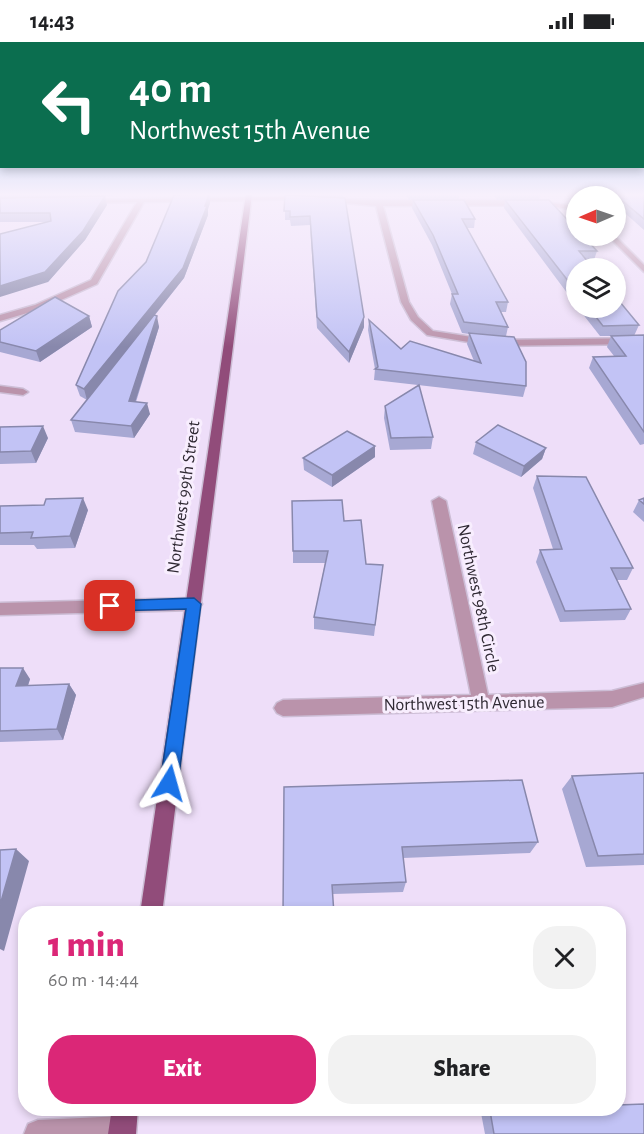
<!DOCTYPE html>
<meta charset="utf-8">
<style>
:root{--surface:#fff;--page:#f2f2f2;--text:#202124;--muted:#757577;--accent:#db2777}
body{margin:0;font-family:"Alegreya Sans",sans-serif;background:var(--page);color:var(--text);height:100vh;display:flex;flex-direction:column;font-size:22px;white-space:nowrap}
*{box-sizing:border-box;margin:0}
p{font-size:20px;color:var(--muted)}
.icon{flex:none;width:33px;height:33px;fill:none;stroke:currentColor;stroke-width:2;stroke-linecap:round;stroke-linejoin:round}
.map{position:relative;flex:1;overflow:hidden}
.sheet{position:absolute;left:18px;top:864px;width:608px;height:210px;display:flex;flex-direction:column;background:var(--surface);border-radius:24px;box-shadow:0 3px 9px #0003}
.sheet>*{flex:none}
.banner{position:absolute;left:0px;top:0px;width:645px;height:126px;box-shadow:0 3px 9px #0003;background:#0b6e4f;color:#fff;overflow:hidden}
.needle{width:39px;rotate:268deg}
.tools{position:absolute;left:566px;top:144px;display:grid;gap:12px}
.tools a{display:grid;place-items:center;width:60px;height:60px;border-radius:50%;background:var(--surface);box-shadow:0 3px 9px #0003;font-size:30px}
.pin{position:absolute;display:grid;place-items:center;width:51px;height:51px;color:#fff;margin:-26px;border-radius:12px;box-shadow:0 3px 9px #0006}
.me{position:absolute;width:66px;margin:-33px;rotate:8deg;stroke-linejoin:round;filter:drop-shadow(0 0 4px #0008)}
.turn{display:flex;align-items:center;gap:21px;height:126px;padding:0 30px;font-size:27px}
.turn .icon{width:78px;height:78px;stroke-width:2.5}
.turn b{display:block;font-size:42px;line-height:51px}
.round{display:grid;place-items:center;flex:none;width:63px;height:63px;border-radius:24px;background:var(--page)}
.summary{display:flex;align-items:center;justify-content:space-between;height:102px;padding:0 30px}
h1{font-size:36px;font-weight:800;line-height:45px;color:var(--accent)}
.primary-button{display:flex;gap:12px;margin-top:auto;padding:12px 30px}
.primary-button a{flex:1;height:69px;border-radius:24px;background:var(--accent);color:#fff;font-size:24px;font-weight:800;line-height:69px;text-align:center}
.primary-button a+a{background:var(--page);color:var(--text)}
.status{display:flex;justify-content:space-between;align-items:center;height:42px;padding:0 30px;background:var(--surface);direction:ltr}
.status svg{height:16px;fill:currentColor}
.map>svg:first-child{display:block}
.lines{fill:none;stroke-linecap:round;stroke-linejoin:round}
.minor-casing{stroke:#ccbdd5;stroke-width:3}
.major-casing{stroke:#ccbdd5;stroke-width:3}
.minor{fill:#ba93ab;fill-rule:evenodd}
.major{fill:#914c7a;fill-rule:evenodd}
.wall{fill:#a7a8d3}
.shaded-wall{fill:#8888ac}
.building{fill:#c2c3f5;stroke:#8888ac;stroke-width:1.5}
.route{fill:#1a73e8;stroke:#114b97;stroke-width:1.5}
.labels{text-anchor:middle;stroke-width:6;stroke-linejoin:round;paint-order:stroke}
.street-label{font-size:18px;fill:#2f2933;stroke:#f8eefe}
</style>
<div class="status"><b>14:43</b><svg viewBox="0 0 49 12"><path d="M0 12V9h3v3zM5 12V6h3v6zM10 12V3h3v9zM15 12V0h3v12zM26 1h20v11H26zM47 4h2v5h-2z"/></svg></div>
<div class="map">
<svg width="644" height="1092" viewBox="0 0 644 1092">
<rect width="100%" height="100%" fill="#eedef9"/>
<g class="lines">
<defs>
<path id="minor" d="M303,154L305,157L144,160L97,242L41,267L0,279V273L35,263L91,238L137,160L87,161L85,158Z
M327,156C410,162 494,152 576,164V168L541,163L383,164L409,260L418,275L433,289L492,298L644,296V302L492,304L427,293L411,278L401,260L376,164L325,159Z
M608,194H615L644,223V230Z
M0,344L23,347L28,350L23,353L0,350Z
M439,455L446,459L488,653L612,649L644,641V655L612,665L283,674L277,671L274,666L277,661L283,658L471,653L432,459Z
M194,556L199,558L202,562L199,566L194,568L0,573V561Z
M122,1074L132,1078L136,1088L134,1092H24L28,1082L38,1078Z"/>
<path id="major" d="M246,152H252L162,872H140Z
M112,1066H138L136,1092H108Z"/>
</defs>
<use href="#minor" class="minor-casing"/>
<use href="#major" class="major-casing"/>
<use href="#minor" class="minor"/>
<use href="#major" class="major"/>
</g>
<path class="wall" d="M0,152H114L113,154H97L107,163L85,198L48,240L47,180H0Z
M178,152H213L178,153Z
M209,152L210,161L208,167V173L184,236L155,273L159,285L136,360L150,372L134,396L75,390L71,378L87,358L80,354L76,343L146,220Z
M285,152H343V156L364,275V285L349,321L317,286L310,183L291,184L290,178H285Z
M406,152H459V158L475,177L474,186H467L508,260L506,270H501L508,285L506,294L526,344L523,355L374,338L375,327L368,288L369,278L401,307L474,319L467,302L469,292L462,291L450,262L452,252L432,203L412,166L413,158H409Z
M493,152H541L539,158L597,209L594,218H586L576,226V263L504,166L505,158H497Z
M581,152H644V188L617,164L615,165V154H587Z
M578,266H615L639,283L634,294L644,293V402L640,403L589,326L593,315L614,314L607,305L611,294H600Z
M89,274L92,285L40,320L0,310V288Z
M385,364L433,395L431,407L390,408L384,376Z
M0,385L48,396L36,421L0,422Z
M476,400L546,406L542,417L521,435L473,412Z
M375,404V415L332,445L304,428L303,416Z
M537,434L633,526L627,538H617L631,567L625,578L560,580L536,520L540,508L553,507L533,446Z
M644,456V480L633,470L639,458Z
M0,464L88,468L75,506L37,507L34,503H0Z
M344,479L366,522L383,523L374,594L314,587V575L325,521H293V509Z
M0,626L30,637L28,644L69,642L76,653L63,698L0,700Z
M644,731V823L586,825L562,747L572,734Z
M284,745L538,800L530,811L403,816L406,840L403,850L333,852Z
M490,1069L644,1092H485L481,1071Z"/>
<path class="shaded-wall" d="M209,152L210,161L208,167V173L184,236L87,358L84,347L205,164Z
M105,154L107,163L85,198L48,240L0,255V244Z
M619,156L617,164L615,165V157Z
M89,274L92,285L40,320L36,309Z
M157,274L159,285L132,370L129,359Z
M364,275V285L349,321V310Z
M147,361L150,372L134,396L131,384Z
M43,384L48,396L36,421L31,409Z
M375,404V415L332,445V433Z
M546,406L542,417L521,435L524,424Z
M83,456L88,468L75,506L70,494Z
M23,626L30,637L24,655L16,644Z
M69,642L76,653L63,698L57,687Z
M16,807L29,819L4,909L0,907V863Z"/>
<path class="building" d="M209,152L205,164H207L183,226L84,347L76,343L118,249L146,220L174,153Z
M600,152H644V177L619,156L615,157V154H606Z
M285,153L345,156L364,275L349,310L317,275L310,174L290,175V169H284Z
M105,154L83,189L45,230L0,244V192L51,179L50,171H0V156Z
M413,158H464L475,177H462L508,260H496L508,285L464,280L452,252H458L433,193Z
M505,158H549L576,187V194H583L597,209H579L593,226H576V249Z
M615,254L639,283L603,284L589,266H615Z
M55,255L89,274L36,309L0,300V288Z
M154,273L157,274L129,359L147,361L131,384L71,378Z
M369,278L401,307L410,299L481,321L469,291L514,295L526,320V344L375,327L378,325Z
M644,293V390L593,315L626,314L611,294Z
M419,343L433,395L391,396L385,364Z
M498,383L546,406L524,424L476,400Z
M43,384L31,409L0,410V385Z
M347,389L375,404L332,433L303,416Z
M537,434L586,435L633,526H611L631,567L565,569L540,508L562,507Z
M83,456L70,494L31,496L33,490L0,491V464L44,463L46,457Z
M644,456V462L639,458Z
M342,458L344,479L361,478L366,522L383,523L375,583L314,575L328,509H293L292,459Z
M0,626H23L16,644L69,642L57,687L0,689Z
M644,731V812L598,814L572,734Z
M522,738L538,800L402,805L406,840L332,843L334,872H283L284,745Z
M16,807L0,863V808Z
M644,1062V1092H494L490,1069L550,1066H618V1063Z"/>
<linearGradient id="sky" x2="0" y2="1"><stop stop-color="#8fbded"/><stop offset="0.5" stop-color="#f7f0fc"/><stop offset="1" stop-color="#f7f0fc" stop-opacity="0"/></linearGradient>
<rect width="644" height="305" fill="url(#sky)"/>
<path class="route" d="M194,556L201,562L178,741L175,747L169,749L163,747L160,741L186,567L110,569L103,564L110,559Z"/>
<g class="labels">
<g class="street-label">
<text transform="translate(183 455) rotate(-82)" y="6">Northwest 99th Street</text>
<text transform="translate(479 556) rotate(78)" y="6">Northwest 98th Circle</text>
<text transform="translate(464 661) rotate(-1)" y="6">Northwest 15th Avenue</text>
</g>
</g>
</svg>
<div class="tools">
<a><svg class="needle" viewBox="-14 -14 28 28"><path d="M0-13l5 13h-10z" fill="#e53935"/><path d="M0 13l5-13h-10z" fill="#757577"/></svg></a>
<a><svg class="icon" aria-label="layers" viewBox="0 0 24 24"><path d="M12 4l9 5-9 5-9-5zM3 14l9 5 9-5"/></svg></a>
</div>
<div class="pin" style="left:110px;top:564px;background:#d93025"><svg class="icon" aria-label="arrive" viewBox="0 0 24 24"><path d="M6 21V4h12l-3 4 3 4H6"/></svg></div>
<svg class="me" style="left:169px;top:741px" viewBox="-20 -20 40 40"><path d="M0-17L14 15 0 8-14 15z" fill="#1a73e8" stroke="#fff" stroke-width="4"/></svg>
<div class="banner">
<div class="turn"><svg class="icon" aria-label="left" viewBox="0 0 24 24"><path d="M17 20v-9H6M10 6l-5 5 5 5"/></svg><div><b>40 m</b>Northwest 15th Avenue</div></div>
</div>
<section class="sheet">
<div class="summary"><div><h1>1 min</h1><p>60 m · 14:44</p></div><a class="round"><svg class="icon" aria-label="close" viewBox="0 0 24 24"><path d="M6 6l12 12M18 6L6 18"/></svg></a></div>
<div class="primary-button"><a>Exit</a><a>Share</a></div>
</section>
</div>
